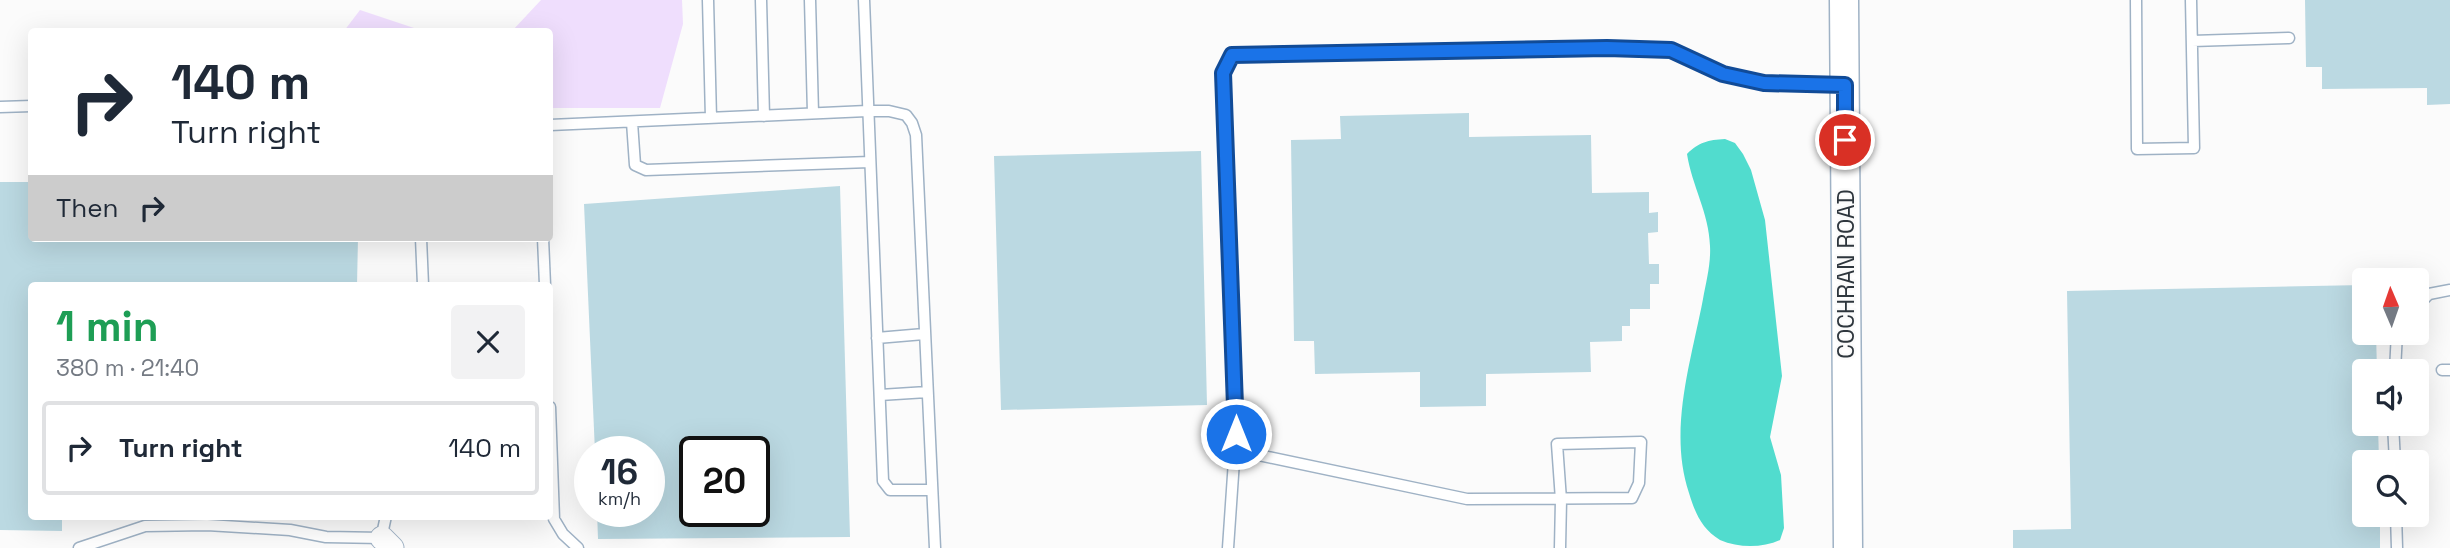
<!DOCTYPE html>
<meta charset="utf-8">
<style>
:root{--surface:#fff;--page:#f2f2f3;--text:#1f2937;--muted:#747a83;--line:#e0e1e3}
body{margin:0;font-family:"Space Grotesk",sans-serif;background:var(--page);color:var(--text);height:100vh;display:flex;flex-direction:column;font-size:26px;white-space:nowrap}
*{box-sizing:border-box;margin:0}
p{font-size:23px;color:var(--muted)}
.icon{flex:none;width:38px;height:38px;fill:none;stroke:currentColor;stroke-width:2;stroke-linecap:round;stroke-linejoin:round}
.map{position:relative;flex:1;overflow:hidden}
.details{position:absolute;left:28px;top:282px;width:525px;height:238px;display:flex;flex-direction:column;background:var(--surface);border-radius:7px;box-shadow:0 7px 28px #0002}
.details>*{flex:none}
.top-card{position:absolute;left:28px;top:28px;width:525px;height:214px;border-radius:7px;box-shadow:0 7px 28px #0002;background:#fff;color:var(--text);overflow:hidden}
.needle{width:46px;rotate:358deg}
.fabs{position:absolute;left:2352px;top:268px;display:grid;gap:14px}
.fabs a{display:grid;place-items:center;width:77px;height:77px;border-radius:7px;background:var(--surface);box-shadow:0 7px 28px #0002;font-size:35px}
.speed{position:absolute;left:574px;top:436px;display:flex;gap:14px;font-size:35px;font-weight:700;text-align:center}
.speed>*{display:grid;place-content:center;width:91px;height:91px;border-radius:50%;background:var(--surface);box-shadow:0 7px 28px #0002;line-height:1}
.speed small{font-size:18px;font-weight:400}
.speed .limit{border:4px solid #111;border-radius:10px;background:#fff;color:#111}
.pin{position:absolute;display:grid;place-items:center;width:60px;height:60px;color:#fff;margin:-30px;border:4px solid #fff;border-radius:50%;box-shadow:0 2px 7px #0007}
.me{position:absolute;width:77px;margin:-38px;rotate:0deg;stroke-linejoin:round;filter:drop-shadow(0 0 5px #0008)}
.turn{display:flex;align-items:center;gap:24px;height:147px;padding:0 28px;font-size:32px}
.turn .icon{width:91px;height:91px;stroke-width:2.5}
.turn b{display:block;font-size:49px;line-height:60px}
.then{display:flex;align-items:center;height:66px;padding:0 28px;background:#0003;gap:14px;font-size:26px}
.round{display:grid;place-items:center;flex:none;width:74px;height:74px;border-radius:7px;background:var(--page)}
.head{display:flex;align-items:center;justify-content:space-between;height:119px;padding:0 28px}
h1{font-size:42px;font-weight:800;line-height:52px;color:#1e9e55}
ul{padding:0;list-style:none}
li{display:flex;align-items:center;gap:21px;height:94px;margin:0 14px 10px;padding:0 14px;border:4px solid var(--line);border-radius:7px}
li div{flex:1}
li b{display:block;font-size:26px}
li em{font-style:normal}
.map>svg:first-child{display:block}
.green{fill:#efdefd}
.water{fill:#51dcce}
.building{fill:#bbd9e2;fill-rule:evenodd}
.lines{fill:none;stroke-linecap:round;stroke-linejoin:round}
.service-casing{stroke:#9fb2c5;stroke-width:13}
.minor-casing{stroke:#9fb2c5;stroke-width:25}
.tertiary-casing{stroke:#9fb2c5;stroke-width:31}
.service{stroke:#fff;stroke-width:10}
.minor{stroke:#fff;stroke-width:23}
.tertiary{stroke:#fff;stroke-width:28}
.route-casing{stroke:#114b97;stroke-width:18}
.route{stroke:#1a73e8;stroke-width:12}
.labels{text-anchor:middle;stroke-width:5;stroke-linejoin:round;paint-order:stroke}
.street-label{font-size:23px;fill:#2e363d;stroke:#fbfbfb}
</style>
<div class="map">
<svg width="2450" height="548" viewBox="0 0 2450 548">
<rect width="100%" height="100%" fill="#fbfbfb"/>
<path class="green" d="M541,0H682L683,24L660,108H550V32L512,31Z
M360,10L423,31H344Z"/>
<path class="water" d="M1725,139L1735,143L1743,154L1751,170L1765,220L1782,376L1770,437L1781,475L1784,528L1780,540C1762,548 1739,548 1720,540C1702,529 1695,513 1689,493C1668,430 1691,362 1703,299C1706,282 1711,264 1710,246C1709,213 1692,186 1687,154C1699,142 1708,140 1725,139Z"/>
<path class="building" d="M2305,0H2450V104L2427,105V88L2322,89V67H2306Z
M1469,113V137L1591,135L1592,193L1649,192V213L1658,212V232L1648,233L1649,264H1659V284H1650V309H1630V326H1622V341L1590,342L1591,372L1486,374V406L1420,407V372L1315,374L1314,341H1294L1291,140L1341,139L1340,116Z
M1201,151L1207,405L1001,410L994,156Z
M0,182H32V238H358L357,285H32V516H62V531L0,530Z
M840,186L850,537L598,539L597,511H649V452H595L584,204ZM695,452H754V511H695Z
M2364,285V332H2376L2377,371H2364V424H2378L2379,462H2364V514H2380V548H2013V530L2071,529L2067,291Z"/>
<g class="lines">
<defs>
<path id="service" d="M708,0L711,118
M761,0L764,116
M810,0L813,113
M864,0L883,481L890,490H932
M2136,0L2137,149L2194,148L2191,0
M2192,41L2289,38
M0,107L32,106
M632,122L635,165L646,170L870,162
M550,125L867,111H889L906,115L912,123L916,135L935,548
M421,238L423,285
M543,238L545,285
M2417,306L2429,294L2450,290
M877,338L924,334
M2442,370H2450
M2395,371L2397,332
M880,395L927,392
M550,407L554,519L563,534L578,548
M2393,424L2395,462
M1235,450L1467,499L1632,498L1639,483L1641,442L1557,444L1561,500L1560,548
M2396,514L2397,548
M381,539L386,516
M79,548L145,526L207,525L290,530L326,537L382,538
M1228,548L1237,417L1223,73L1232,55L1607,48L1671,50L1723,74L1764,83L1842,85"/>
<path id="minor" d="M382,538L392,548"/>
<path id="tertiary" d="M1844,0L1848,548"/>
</defs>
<use href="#service" class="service-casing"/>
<use href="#minor" class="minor-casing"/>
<use href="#tertiary" class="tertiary-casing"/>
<use href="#service" class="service"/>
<use href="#minor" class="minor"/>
<use href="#tertiary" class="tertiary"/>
</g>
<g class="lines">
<defs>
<path id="route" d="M1236,434L1223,73L1232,55L1607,48L1671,50L1723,74L1764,83L1845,85V140"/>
</defs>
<use href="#route" class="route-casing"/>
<use href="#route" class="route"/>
</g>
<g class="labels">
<g class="street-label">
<text transform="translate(1846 274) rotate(-90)" y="8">COCHRAN ROAD</text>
</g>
</g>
</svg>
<div class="fabs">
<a><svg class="needle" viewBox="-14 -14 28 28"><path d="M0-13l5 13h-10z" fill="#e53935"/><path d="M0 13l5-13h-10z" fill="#747a83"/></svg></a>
<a><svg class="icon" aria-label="sound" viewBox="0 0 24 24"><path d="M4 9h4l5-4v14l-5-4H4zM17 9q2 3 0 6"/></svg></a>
<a><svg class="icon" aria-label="search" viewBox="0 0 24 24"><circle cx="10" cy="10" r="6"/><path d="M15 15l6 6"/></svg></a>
</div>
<div class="speed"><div>16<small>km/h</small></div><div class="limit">20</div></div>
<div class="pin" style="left:1845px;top:140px;background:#d93025"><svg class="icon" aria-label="arrive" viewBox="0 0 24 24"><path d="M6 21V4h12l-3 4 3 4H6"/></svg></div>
<svg class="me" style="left:1236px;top:434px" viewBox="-20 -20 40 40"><circle r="17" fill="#1a73e8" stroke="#fff" stroke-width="3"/><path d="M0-11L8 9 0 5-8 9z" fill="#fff"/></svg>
<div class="top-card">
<div class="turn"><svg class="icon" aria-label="right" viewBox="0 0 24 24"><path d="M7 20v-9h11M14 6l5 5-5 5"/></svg><div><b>140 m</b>Turn right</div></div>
<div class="then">Then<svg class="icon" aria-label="right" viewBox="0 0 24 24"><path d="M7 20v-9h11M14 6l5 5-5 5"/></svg></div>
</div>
<section class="details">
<div class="head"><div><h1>1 min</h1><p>380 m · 21:40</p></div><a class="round"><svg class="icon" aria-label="close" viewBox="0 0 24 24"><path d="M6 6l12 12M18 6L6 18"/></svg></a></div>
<ul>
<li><svg class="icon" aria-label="right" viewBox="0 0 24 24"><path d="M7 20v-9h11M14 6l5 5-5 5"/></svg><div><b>Turn right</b></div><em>140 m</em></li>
</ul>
</section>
</div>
